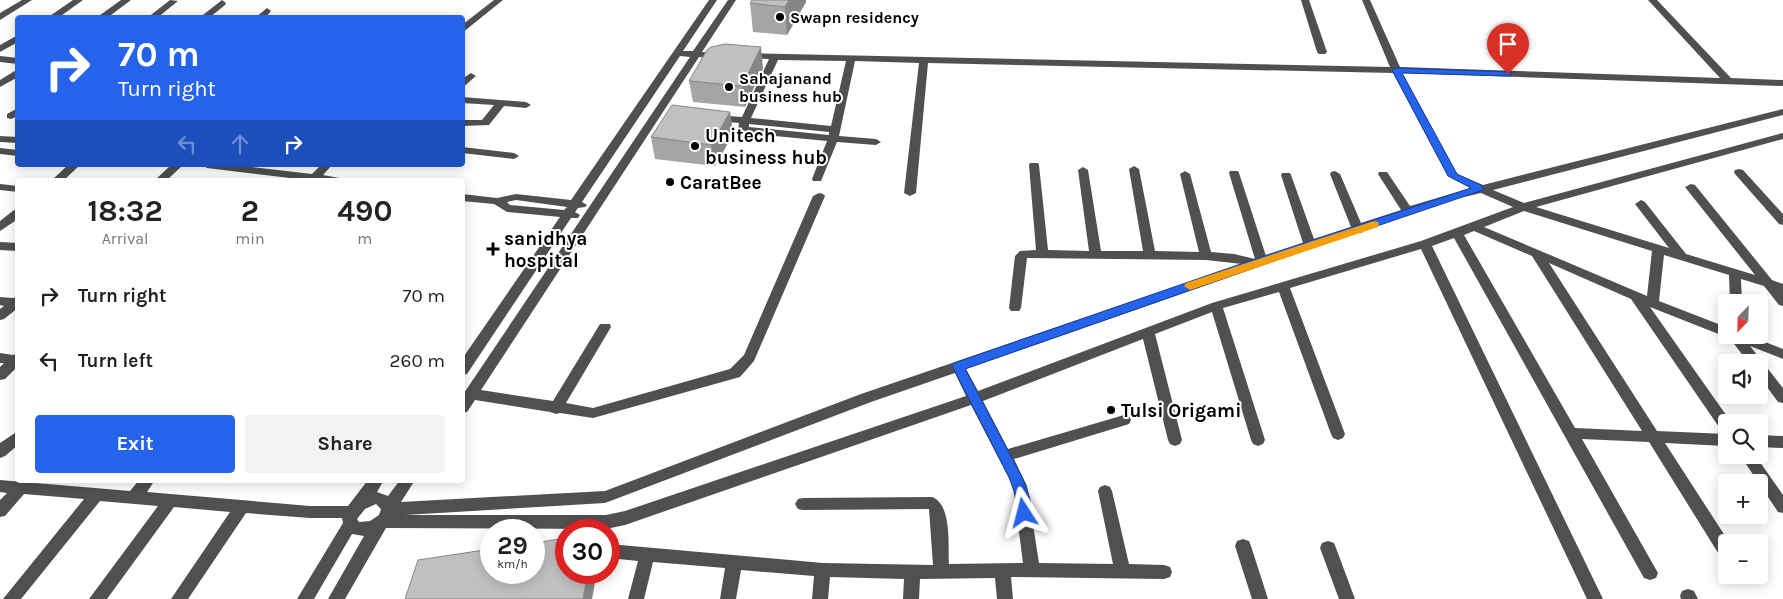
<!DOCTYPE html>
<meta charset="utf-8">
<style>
:root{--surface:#fff;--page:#f2f2f2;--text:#222;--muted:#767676;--accent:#2563eb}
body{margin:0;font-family:Karla,sans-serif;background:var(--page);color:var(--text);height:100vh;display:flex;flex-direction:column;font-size:19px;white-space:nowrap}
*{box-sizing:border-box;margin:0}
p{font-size:16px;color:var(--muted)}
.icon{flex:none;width:28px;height:28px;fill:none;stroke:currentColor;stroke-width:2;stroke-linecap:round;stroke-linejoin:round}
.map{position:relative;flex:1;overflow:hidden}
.details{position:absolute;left:15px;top:178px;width:450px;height:305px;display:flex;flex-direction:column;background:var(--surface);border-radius:5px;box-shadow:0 2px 12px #0003}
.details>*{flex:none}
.top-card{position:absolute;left:15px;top:15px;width:450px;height:152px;border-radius:5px;box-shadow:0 2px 12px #0003;background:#2563eb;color:#fff;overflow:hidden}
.needle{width:32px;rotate:203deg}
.tools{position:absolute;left:1718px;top:294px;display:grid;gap:10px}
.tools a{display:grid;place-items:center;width:50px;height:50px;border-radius:5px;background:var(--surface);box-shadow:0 2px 12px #0003;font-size:25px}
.speed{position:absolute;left:480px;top:519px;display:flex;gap:10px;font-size:25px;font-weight:700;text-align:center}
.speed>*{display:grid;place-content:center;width:65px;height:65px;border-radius:50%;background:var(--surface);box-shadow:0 2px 12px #0003;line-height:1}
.speed small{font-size:12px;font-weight:400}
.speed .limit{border:8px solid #d22;background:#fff;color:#111}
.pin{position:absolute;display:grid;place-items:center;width:42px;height:42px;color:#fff;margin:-51px -21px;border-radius:50% 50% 50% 0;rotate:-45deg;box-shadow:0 0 5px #0007}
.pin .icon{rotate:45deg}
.me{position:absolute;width:55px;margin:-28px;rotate:351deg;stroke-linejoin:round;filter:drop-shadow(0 0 4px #0008)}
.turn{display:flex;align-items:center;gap:18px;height:105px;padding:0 20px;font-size:22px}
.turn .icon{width:65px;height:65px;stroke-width:2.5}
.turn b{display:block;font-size:35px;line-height:42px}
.lanes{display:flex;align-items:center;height:48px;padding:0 20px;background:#0003;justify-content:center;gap:25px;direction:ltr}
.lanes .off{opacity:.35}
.eta{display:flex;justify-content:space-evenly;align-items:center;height:85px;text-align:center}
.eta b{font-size:30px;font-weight:700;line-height:35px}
.primary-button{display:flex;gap:10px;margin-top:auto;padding:10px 20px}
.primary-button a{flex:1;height:58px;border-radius:5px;background:var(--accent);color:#fff;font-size:20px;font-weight:700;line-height:58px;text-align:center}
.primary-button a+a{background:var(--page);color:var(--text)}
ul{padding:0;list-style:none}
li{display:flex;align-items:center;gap:15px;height:65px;padding:0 20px}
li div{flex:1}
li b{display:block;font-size:19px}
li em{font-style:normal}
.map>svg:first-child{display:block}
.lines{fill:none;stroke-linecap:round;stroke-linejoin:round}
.minor{fill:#505050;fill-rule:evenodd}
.wall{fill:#a5a5a5}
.shaded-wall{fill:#868686}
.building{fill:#c0c0c0;stroke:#868686}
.route{fill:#2563eb;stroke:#184099}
.slow{fill:#f59e0b}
.poi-dot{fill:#000;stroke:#fff;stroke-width:2}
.labels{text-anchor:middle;stroke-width:4;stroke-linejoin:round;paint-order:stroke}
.far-poi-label{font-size:16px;font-weight:bold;fill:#000;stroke:#fff;text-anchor:start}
.poi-label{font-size:19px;font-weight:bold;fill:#000;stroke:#fff;text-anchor:start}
</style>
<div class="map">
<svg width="1783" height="599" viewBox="0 0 1783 599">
<rect width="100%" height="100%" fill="#fff"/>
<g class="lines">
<path class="minor" d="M22,0H32L0,20V13Z
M73,0H83L58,18H47Z
M121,0H131L107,18H96Z
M170,0L178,1L157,18H147Z
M222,0L226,3L225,5L209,18H199Z
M494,0H503L462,33V25Z
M709,0H717L683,51H693L728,0H736L702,52L719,53L724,56L719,59L699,57L481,390L553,401L600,324H610L611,327L566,403L593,408L730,369L744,355L813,196L819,193L823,194L825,196L754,361L740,377L593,418L560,413L556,414L550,412L475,400L467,412L462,413V396L690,57L680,56L582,202L587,205L585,207L578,208L575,212L580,215L578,218H571L467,374L462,375V359L560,217L507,212L494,204L462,201V194L497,198L516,194L571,200ZM516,200L567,207L564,210L510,205L507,202Z
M1301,0H1309L1327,52L1325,54H1319L1317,52Z
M1362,0H1370L1400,67L1720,78L1648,0H1657L1731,78L1783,80V86L1402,73L1457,174L1483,185L1783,109V115L1493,190L1524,203L1783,133V139L1536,207L1669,248L1635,204L1641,200L1645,202L1686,254L1755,275L1685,187L1691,184L1695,185L1772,280L1783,284V306L1779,305L1764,286L1741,279L1742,302H1730L1729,275L1664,255L1659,301L1726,327V335H1747L1783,349V359L1750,346L1783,388V403L1778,402L1759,376V362H1748L1728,336L1721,335L1650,307L1731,422H1726V432L1721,430L1631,299L1549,263L1657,431L1726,434V446L1665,443L1729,542H1726V558L1720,556L1649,442L1582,439L1658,573L1656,578L1650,580L1644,578L1454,238L1432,246L1603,599H1587L1421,249L1290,288L1345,434L1343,438L1338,440L1333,438L1331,434L1279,292L1223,308L1265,440L1263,444L1258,446L1253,444L1251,440L1212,312L1155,334L1182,440L1180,444L1175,446L1170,444L1168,440L1143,339L983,401L1008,449L1124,415L1129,416L1131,420L1129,424L1014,459L1027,486L1039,563L1113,564L1098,491L1100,487L1105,485L1110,487L1112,491L1129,564L1164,565L1170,567L1172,572L1170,577L1164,579L1011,577L1013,599H997L995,578L920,579L919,599H903L904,579L830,577L828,599H812L814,576L741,570L736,599H720L725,568L653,562L644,599H628L638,561L609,558V544L823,563L933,565L929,509L803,510L798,509L795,504L798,499L803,498L932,497C952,504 948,546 949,564L1023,563L1013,486L971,405L625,525L606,529L386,528L345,599H328L364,536L352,534L314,599H297L343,523L342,518H310L246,513L188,599H171L230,512L174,507L107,599H89L158,506L100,501L21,599H3L84,499L24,494L5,516L0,517V500L7,493L0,492V480L130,491L139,480H155L147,492L310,506H348L368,480H384L377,492L388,496L400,480H415L401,502L605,491L861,394L1242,264L1206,260L1027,258L1021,308L1019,311H1011L1009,308L1015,256L1020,251L1036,250L1029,165L1030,163H1038L1039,165L1048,250L1089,251L1078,170L1083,167L1088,170L1101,251H1143L1129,169L1134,166L1139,169L1155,251L1199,252L1180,174L1185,171L1190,174L1211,252L1234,254L1255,259L1229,173L1230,171H1238L1239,173L1266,256L1303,243L1281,175L1282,173H1290L1291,175L1314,239L1351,227L1330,174L1331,172L1335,171L1340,174L1361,223L1401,210L1378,174L1379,172H1387L1410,206L1471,188L1448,176L1393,73L928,63L916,193L910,196L904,193L919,63L855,61L839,136L876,139L881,142L876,145L837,142L821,181H813L812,179L827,141L743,133L738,130L739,123L716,121L711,118L716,115L742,117L769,59L741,58V54L744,53L1390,67ZM778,60L846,61L831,126L751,118ZM749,124L829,132V135L749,127ZM1481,193L1513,207L1421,241L1212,303L978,391L966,369L1356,233H1362L1363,230L1447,201ZM1524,211L1652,251L1647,296L1484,227ZM1474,231L1532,256L1642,431L1575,428L1464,235ZM955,373L966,396L625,511L606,515H405L605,503L871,402ZM376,504L381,509L379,515L370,521L359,522L357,519L365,509Z
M267,8L271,11L265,18H255Z
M18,35V42L0,52V45Z
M0,56L18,58V64L0,62Z
M18,69V77L0,87V80Z
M471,73L476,76L462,88V79Z
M462,97L526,102L531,105L526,108L504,106L489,125L462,126V120H482L494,105L462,103Z
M18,108V116L11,119L7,118V114Z
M0,136L18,137V143L0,142Z
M462,147L514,153L519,156L514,159L462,153Z
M0,148L18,150V156L0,154Z
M68,165H80L64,180H52Z
M171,165H183L167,180H155Z
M202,165H235L312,174L321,165H332L323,175L339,178L340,180H307L207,168Z
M1739,169L1743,170L1783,214V225L1779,224L1735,174L1734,172L1735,170Z
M0,184L18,186V192L0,190Z
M14,210H18V219L0,231V221Z
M0,242L18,243V251L0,250Z
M0,297L13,298L18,297V308L4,319L0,320V309L4,306L0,305Z
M0,353L13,355L18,353V366L5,379L0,380V367L4,363H0Z
M18,431V445L5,456L0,458V443Z
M1759,435L1783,436V448L1759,447Z
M1740,455H1755L1783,495V513L1778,512Z
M1243,539L1249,541L1251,546L1268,599H1252L1235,546L1237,541Z
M1328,541L1334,543L1336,548L1355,599H1339L1320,548L1322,543Z
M1688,589L1694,591L1698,599H1681L1680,596L1682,591Z"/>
</g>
<path class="wall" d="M752,0H806V2L787,35L753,32L750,3Z
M763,68L745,107L693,102L689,81Z
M730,112L733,134L715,166L655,159L651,137Z"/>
<path class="shaded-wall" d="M789,0H806V2L787,35L785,7Z
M761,47L763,68L745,107L742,86Z
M730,112L733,134L715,166L711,145Z
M588,572H597L592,599H583Z"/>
<path class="building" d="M752,0H789L785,7L750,3Z
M725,44L761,47L742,86L689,81L707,50L711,47Z
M672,105L730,112L711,145L651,137Z
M566,538V572H588L583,599H405L418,560L491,549V572H534V543Z"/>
<path class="route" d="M1396,68L1511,72V76H1508L1402,73L1457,174L1483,186V190L1265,264L965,369L1022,477C1026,488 1035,506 1029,517L1024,519L1019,517L1015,494L1009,477L952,366L954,363L1258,258L1471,188L1448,176L1392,70Z"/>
<path class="slow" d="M1374,221L1378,222L1379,224L1378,227L1193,289L1190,290L1184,286L1186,283Z"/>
<g class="poi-dot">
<circle cx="780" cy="17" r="5"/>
<circle cx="729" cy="87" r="5"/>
<circle cx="695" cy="146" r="5"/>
<circle cx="670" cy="182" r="5"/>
<path d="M490.5 241.5h5v5h5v5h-5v5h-5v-5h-5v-5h5z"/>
<circle cx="1111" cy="410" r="5"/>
</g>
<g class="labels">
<g class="far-poi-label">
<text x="790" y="23">Swapn residency</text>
<text x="739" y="84">Sahajanand<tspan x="739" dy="18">business hub</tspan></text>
</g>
<g class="poi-label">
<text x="705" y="142">Unitech<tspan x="705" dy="22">business hub</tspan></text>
<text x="680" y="189">CaratBee</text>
<text x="504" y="245">sanidhya<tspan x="504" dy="22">hospital</tspan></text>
<text x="1121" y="417">Tulsi Origami</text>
</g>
</g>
</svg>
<div class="tools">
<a><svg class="needle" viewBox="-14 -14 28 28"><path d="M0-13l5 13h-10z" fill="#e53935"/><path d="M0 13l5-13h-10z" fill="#767676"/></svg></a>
<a><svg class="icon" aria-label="sound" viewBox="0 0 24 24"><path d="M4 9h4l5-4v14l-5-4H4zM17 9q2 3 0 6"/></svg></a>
<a><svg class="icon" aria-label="search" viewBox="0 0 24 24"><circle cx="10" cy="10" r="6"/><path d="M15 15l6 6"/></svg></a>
<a>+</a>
<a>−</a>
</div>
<div class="speed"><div>29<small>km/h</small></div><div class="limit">30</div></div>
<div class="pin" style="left:1508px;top:74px;background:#d93025"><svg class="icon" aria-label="arrive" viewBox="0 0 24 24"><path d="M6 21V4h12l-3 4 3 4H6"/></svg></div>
<svg class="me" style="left:1024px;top:513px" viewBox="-20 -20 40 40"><path d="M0-17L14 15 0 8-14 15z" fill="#2563eb" stroke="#fff" stroke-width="4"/></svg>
<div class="top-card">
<div class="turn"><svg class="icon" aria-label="right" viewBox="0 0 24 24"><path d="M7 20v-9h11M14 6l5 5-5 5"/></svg><div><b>70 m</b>Turn right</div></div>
<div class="lanes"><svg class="icon off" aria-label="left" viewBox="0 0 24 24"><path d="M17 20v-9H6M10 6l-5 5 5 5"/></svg><svg class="icon off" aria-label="ahead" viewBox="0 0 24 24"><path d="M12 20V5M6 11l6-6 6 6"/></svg><svg class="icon" aria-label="right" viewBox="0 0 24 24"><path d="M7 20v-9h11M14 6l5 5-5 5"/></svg></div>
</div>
<section class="details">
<div class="eta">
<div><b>18:32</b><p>Arrival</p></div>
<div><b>2</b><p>min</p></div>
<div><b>490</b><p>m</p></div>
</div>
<ul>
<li><svg class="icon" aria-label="right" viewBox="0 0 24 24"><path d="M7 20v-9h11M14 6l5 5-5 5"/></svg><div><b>Turn right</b></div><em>70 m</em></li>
<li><svg class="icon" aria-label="left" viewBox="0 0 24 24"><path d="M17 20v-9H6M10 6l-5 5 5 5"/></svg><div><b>Turn left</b></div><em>260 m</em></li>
</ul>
<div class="primary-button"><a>Exit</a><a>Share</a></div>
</section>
</div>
